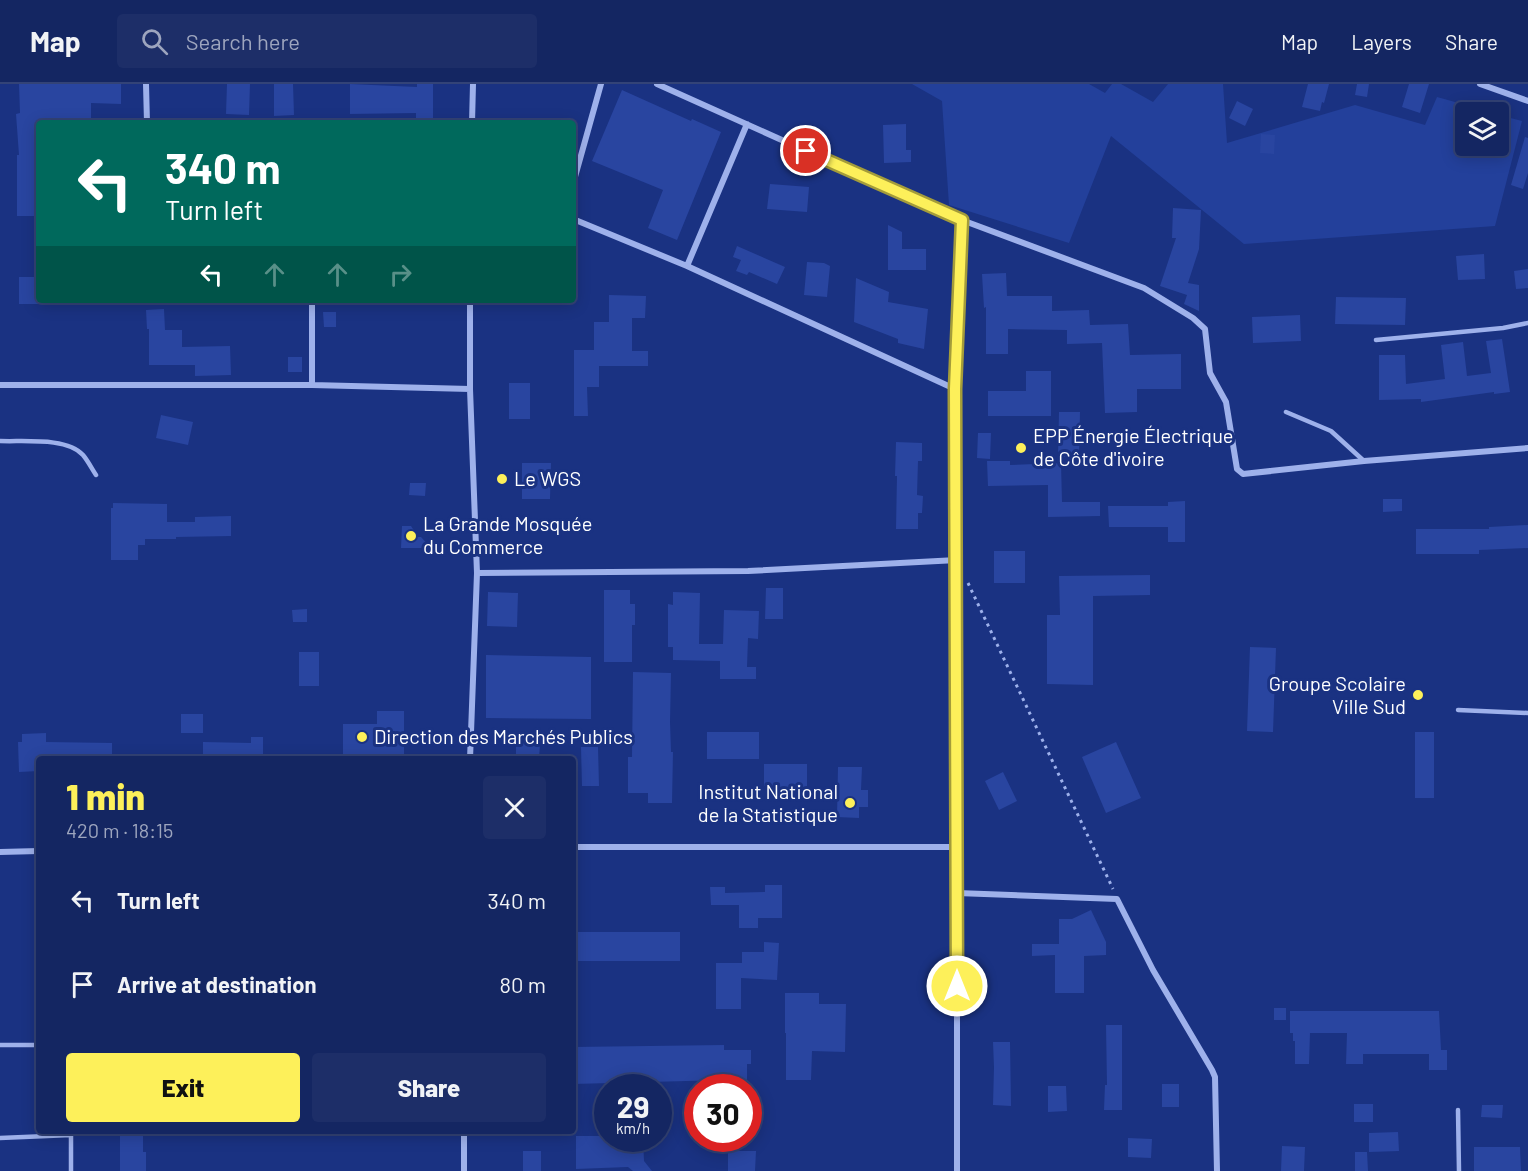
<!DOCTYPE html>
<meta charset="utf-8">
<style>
:root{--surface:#142662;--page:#1d2e68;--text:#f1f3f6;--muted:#9da5be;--line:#334377;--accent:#fdf05a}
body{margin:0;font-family:Barlow,sans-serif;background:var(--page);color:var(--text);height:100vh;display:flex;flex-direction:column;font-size:22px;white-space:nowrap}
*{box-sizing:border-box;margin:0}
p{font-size:20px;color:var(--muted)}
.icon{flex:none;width:33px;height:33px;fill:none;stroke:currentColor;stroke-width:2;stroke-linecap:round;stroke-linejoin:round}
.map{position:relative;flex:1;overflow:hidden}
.side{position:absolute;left:36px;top:672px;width:540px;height:378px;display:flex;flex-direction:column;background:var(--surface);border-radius:6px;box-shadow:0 3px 15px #0003,0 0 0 2px var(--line)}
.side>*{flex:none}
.top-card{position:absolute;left:36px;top:36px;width:540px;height:183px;border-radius:6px;box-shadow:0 3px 15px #0003,0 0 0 2px var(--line);background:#00695c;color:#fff;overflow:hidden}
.fabs{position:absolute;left:1455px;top:18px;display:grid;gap:12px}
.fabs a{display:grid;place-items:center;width:54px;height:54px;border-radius:6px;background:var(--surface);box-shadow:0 3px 15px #0003,0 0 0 2px var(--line);font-size:30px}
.speed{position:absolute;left:594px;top:990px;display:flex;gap:12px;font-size:30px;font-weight:700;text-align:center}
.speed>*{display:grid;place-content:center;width:78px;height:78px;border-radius:50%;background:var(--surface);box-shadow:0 3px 15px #0003,0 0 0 2px var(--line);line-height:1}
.speed small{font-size:15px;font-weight:400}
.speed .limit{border:9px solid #d22;background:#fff;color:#111}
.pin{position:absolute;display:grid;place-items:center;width:51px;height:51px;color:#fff;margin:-26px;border:3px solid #fff;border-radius:50%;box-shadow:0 2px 6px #0007}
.me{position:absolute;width:66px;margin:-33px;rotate:0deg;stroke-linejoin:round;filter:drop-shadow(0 0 4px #0008)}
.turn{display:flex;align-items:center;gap:21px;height:126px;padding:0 30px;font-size:27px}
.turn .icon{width:78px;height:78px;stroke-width:2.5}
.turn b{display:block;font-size:42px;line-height:51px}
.lanes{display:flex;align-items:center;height:57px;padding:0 30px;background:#0003;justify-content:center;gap:30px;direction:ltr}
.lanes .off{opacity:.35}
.round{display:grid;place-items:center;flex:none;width:63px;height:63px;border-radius:6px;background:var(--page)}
.head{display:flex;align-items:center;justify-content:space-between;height:102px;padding:0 30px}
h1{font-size:36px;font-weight:800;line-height:45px;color:var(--accent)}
.cta{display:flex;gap:12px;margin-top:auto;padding:12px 30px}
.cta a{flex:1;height:69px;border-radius:6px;background:var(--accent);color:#111;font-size:24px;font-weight:800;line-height:69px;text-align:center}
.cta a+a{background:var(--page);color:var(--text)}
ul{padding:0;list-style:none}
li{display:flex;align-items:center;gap:18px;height:84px;padding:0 30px}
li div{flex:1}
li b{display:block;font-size:22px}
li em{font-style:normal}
header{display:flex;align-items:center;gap:36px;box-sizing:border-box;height:84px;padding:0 30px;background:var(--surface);border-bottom:2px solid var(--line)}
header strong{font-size:28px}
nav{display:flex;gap:33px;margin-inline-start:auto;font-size:21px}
.search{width:420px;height:54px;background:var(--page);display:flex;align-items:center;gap:15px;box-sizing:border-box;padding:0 21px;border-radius:6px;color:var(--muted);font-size:22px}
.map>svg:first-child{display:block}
.green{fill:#23409b}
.building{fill:#2945a0}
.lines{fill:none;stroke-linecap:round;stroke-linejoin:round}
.path{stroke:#9eb1eb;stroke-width:3;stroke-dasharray:3 4.5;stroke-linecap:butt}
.lane{stroke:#9eb1eb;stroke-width:4.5}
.street{stroke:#9eb1eb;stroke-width:6}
.route-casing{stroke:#a49c3a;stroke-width:15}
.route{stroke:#fdf05a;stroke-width:10}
.poi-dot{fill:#fdf05a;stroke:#1a3282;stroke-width:2}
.labels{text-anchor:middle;stroke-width:6;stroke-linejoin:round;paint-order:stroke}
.poi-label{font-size:20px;fill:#fff;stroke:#1a3282;text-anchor:start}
</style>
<header>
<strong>Map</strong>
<div class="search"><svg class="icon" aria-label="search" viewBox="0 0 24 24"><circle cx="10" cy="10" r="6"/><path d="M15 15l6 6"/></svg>Search here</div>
<nav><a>Map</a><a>Layers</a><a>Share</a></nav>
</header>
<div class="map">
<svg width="1528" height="1087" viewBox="0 0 1528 1087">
<rect width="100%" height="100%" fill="#1a3282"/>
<path class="green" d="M912,0H1089L1105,9L1112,0H1121L1153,18L1168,0H1223L1227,59L1355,21L1425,41L1437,13L1491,28H1466V62H1498L1499,31L1522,37L1495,142L1244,160L1111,52L1069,159L949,121L942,17Z"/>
<path class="building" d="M19,0H121V20L91,19V39H39V132H17V71H19L16,30L20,29Z
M227,0H250L249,31L226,30Z
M274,0H293L294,31L274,32Z
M350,0L417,3V0H433V36H416V29L350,30Z
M1308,0H1329L1324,19L1322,18L1320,27L1302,23Z
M1357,0H1369L1367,13L1355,11Z
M1409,0H1429L1420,29L1402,23Z
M622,6L691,37L692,35L721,48L677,156L648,144L663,106L592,77Z
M1237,17L1253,25L1245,42L1229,34Z
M906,40V66H911V78L884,79L883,41Z
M1261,50L1275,51L1274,70L1260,69Z
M1525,53L1528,54V89L1523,105L1511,101Z
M770,100L809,103L807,128L767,125Z
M1173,124L1201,126L1199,165L1188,199L1199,201V227L1184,220L1187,211L1160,202L1176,154H1172Z
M888,141L902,148V165H926V186H888Z
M737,162L785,183L777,200L749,188L747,191L736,187L741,176L733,173Z
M1484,170L1485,195L1458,196L1456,172Z
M807,178L824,179L830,182L827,213L804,211Z
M1528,185V204L1516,205L1514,187Z
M1006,189L1007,212H1052V227L1089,226L1090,241L1128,240L1130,271L1181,270V305H1137V328L1105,329L1102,259L1067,260V246L1008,245V270H986V223L984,224L982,190Z
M19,193H39V220H19Z
M856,194L889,208L888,218L928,225L924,265L898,259V255L854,238Z
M609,211L646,212L645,234H632V267H648V282H599V303H587L588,332H574V266H594V238H609Z
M1336,213L1406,214L1405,241L1335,240Z
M164,225L165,246H182V263L230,262L231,291L195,292V281H149V245H147L146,226Z
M323,228H336V243H324Z
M1300,231L1301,257L1253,259L1252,233Z
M1502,255L1510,308L1494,310V308L1421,318V315L1379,316V271H1405L1406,300L1445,295L1441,261L1463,258L1467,292L1491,289L1486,257Z
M288,273H302V288H288Z
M1026,287H1051V332H988V307H1026Z
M509,299H530V335H509Z
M1059,328H1080L1079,373H1058Z
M161,331L193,338L188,361L156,354Z
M978,349H991L990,375L977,374Z
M896,358L922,359V377H918L917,411L923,412L922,429H918V445H896L897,392H895Z
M987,377H1010V381L1061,379L1062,418H1100V432L1048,433V401L988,402Z
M522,379H551L550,415H522Z
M410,399H426L425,412L409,411Z
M1383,415H1402V427L1383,428Z
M1185,417V458H1168V443H1109L1108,422H1168V418Z
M113,419L167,420V438H195V433L231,432V452L176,453V455H145V461H138V476H111V424H113Z
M1528,441V464L1479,466V470H1416V445H1489V443Z
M402,442H411L418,453H421L431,464H401Z
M994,467H1025V499H994Z
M1150,491V511L1093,512V601L1047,600V531H1060L1059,492Z
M766,504H783V535H765Z
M604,506H630V520H635V541H632V578H604Z
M488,508L518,509L517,543L487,542Z
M673,508L700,509L699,560H723L724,526L759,527L758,555L748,554L747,583H756V595H720V577L673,576V563H668V520L673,521Z
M307,525V538H293L292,526Z
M1250,563L1276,564L1273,648L1247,647Z
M299,568H319V602H299Z
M486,571L591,573V635L486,634Z
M633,588L671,589L670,638L671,668H673L672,719H648V709H628V673H632Z
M377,627H404V675H364V670H343V640H377Z
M181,630H203V649H181Z
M707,648H759V675H707Z
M1415,648H1434V714H1415Z
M46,649V658L112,659V675H39V687L19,688L18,658H22V650Z
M251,653H263V675H203V658L251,659Z
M1116,658L1141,714L1106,729L1082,673Z
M516,659L540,660L539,675H516Z
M581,663H598L599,702H582Z
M764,680H807V704L786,703V713H772V702H764Z
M838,683H862L861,706H868V723H859V734L837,733Z
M1003,688L1017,717L999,726L985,697Z
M765,801H782V834H758V844H739V821H711L710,803H725V809L765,808Z
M1091,826L1106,858V871L1084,872V909H1055V871L1032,872V860H1059V835H1072Z
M573,848H680V877H573Z
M764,858L779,859L777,896L741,894V925H716V879H742V868H764Z
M785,909H819V920H846L845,968L812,967L811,996H786V949H785Z
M1274,924H1286V936H1274Z
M1290,927H1439L1441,966H1447V986H1429V970H1363V980H1346L1347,949H1310L1309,980H1295V957H1293V949H1290Z
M1106,941H1122V1026H1104L1105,1001H1107Z
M993,958H1010L1011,1022L993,1021L994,983Z
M724,961V966H751V980H747V1002L725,1003V996L573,1000V963Z
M1162,1000H1179V1023H1162Z
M1048,1002H1066L1067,1027L1048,1028Z
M1354,1020H1373V1038H1354Z
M1482,1021H1503L1502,1034L1481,1033Z
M120,1047H143V1068H146V1087H120Z
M1398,1048L1399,1067L1369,1068V1049Z
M576,1052H608V1054H643L644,1077L652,1087H633L628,1083L576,1085Z
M1128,1054L1152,1055L1151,1074L1128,1073Z
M1282,1062L1305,1063L1304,1087H1281Z
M1474,1063H1520L1521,1087H1474Z
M523,1067H541V1087H523Z
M728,1067H756L755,1087H728Z
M1355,1068H1367L1368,1087H1355Z"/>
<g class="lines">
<path class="path" d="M968,499L1113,805"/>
<path class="lane" d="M1376,256L1503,244L1528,239
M1286,328L1331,347L1364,377
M0,357C23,358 67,353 83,371C88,377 92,385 96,391
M1458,626L1528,629
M0,961H39
M1458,1026L1459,1087
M0,1054L71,1051V1087"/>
<path class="street" d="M146,0L147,39
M657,0L951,132L1144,204L1193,234L1205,245L1210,289L1226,318L1237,385L1243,390L1364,377L1528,364
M1480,0L1528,17
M472,39L473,0
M573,100L601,0
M573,135L687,182L955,305
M687,182L747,40
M0,301H312L470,305
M312,301V216
M477,489L748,487L957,476
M470,675L477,489L470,305V216
M573,763H957
M0,768L39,767
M957,809L1117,815L1153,886L1212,986L1215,993L1217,1087
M464,1087V1047
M957,1087V440L955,305L962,136"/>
</g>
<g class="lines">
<defs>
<path id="route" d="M806,67L962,136L955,305L957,902"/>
</defs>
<use href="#route" class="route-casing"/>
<use href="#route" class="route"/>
</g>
<g class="poi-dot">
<circle cx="1021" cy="364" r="6"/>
<circle cx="502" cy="395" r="6"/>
<circle cx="411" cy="452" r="6"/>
<circle cx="1418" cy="611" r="6"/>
<circle cx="362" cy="653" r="6"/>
<circle cx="850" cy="719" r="6"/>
</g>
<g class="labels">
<g class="poi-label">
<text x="1033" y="359">EPP Énergie Électrique<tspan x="1033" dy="23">de Côte d'ivoire</tspan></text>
<text x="514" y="402">Le WGS</text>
<text x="423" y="447">La Grande Mosquée<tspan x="423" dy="23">du Commerce</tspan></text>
<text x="1406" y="607" text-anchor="end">Groupe Scolaire<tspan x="1406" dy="23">Ville Sud</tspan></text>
<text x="374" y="660">Direction des Marchés Publics</text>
<text x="838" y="715" text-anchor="end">Institut National<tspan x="838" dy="23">de la Statistique</tspan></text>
</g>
</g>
</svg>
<div class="fabs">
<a><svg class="icon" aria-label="layers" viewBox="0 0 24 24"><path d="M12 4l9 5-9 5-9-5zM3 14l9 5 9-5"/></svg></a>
</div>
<div class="speed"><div>29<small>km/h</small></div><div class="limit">30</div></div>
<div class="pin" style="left:806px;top:67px;background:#d93025"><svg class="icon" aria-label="arrive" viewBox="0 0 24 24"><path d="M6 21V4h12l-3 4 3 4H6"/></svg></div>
<svg class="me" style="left:957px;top:902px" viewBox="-20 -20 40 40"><circle r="17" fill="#fdf05a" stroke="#fff" stroke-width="3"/><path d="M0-11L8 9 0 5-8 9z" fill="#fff"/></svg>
<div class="top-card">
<div class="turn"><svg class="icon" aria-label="left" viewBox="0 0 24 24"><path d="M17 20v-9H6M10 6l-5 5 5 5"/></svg><div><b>340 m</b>Turn left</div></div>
<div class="lanes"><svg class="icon" aria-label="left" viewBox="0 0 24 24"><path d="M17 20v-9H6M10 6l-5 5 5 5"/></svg><svg class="icon off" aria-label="ahead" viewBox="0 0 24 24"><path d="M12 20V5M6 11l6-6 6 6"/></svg><svg class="icon off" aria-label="ahead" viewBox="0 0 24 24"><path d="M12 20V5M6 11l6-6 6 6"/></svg><svg class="icon off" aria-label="right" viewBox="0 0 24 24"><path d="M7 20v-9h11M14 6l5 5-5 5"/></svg></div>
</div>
<section class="side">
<div class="head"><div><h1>1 min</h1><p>420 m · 18:15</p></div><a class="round"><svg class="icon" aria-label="close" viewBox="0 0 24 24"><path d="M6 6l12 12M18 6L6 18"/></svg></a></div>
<ul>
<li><svg class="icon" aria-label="left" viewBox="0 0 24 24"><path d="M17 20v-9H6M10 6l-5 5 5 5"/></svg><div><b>Turn left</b></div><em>340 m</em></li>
<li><svg class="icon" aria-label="arrive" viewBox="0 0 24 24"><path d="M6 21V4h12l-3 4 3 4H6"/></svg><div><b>Arrive at destination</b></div><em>80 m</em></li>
</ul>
<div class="cta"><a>Exit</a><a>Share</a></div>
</section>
</div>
